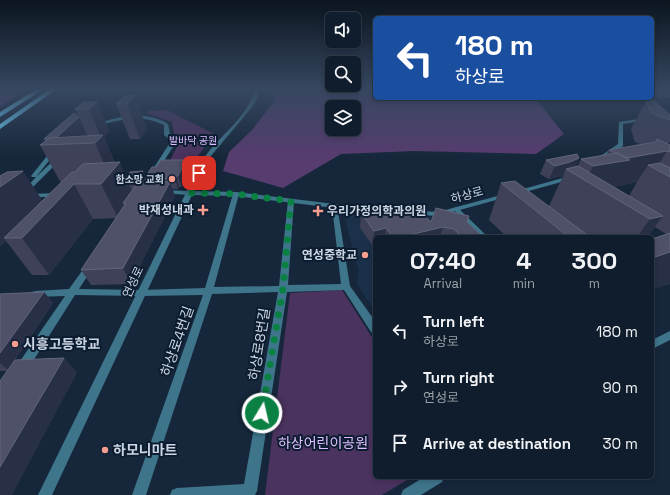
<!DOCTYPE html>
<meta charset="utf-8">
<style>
:root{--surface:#101d2c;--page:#1e2a38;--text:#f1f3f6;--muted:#9ca2a9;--line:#303b48}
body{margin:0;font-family:"Space Grotesk","Noto Sans KR",sans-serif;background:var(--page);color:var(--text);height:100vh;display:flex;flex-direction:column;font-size:15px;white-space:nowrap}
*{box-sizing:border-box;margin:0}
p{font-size:13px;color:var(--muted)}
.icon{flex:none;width:22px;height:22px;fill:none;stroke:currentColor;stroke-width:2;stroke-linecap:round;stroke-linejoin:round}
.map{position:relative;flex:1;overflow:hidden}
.details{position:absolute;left:373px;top:235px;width:281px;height:244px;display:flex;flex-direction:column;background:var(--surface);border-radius:6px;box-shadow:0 2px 6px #0003,0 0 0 1px var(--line)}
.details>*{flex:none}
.banner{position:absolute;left:373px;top:16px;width:281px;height:84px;border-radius:6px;box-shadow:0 2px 6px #0003,0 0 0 1px var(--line);background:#1a4fa0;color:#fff;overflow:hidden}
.controls{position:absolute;left:325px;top:12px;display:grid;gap:8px}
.controls a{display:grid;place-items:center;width:36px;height:36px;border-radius:6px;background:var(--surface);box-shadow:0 2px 6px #0003,0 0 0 1px var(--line);font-size:20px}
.pin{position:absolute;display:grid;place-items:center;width:34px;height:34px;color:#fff;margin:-17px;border-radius:8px;box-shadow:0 2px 6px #0006}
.me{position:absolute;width:44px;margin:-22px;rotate:9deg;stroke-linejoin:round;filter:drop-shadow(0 0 3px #0008)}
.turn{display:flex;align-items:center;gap:14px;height:84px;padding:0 16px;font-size:18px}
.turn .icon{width:52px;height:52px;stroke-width:2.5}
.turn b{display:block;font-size:28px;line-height:34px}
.eta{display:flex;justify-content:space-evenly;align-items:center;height:68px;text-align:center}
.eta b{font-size:24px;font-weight:800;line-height:28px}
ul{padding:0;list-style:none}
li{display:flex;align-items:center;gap:12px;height:56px;padding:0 16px}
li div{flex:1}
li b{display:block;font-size:15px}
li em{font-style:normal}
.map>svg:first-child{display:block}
.built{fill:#1b3049}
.green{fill:#4b335f}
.forest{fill:#573c6f;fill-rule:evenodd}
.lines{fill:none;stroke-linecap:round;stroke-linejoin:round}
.minor{fill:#3e758b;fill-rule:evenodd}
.tertiary{fill:#3e758b;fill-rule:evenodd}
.trunk{fill:#69d0f7;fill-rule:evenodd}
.wall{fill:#3f4159;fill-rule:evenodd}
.shaded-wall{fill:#283047}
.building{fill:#4e5168;stroke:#61667b}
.route{stroke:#0b8043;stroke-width:7;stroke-dasharray:0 12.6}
.poi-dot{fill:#f59d8f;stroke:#0d1d31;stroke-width:1.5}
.labels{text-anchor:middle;stroke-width:4;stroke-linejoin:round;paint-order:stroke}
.far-park-label{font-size:10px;fill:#dfbeff;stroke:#0d1d31}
.far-poi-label{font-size:10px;font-weight:bold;fill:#cbd5e3;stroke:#0d1d31;text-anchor:end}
.street-label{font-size:12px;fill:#cbd5e3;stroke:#0d1d31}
.poi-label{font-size:12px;font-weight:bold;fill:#cbd5e3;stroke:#0d1d31;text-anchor:end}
.near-street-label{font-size:14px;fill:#cbd5e3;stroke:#0d1d31}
.near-poi-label{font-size:14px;font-weight:bold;fill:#cbd5e3;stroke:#0d1d31;text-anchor:start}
.near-park-label{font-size:14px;fill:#dfbeff;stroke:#0d1d31}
</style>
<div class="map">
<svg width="670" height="495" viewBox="0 0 670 495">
<rect width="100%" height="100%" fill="#16273b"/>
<path class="built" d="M343,212L433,217L455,215L375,237V311L357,284L359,272Z"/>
<path class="green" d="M167,110L214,134L190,167L166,168L180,141L174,134L172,122L146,113L149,111Z
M342,290L375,342V477H412L382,495H265L290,293Z"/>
<path class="forest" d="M0,89H28L0,107Z
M271,89H375V98H535L564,134L536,154L414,151L341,154L283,188L223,171L229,152L252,130L275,100ZM332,107H354V129H332Z
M652,89H670V97H652Z"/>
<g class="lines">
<path class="minor" d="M131,115C144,115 158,117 168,124L170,134L177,141L158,170L156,171L153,169L171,141L164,135V125C139,113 121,120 96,126L94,125L112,119Z
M51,151L56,152L36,177L56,158L61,159L27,193H23V191L36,177H32L31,176Z
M164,190L189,191L192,193L189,195L162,193L161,192Z
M236,192L239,194L214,287L279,286L288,201L291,199L294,201L288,285L341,284L332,206L335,204L337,205L350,286L375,321V333L371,332L344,290L287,292L257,491L255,495H170L172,490L177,488L244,484L278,292L212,294L146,495H132L203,295L141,296L75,295L26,372L22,373L18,372L16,368L18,364L65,296L35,297L32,296L30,294L32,292L35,291L69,289L87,264L90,263L94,266L79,289L141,290L205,288L233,194Z
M58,193L61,195L60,196L28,198L25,196L28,194Z
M456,207L458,208L488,237H480L454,210L452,209Z"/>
<path class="tertiary" d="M255,89H259L257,98L253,106L210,157L193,191L236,192L368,208L438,212L505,194L508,196L507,197L438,216L368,212L236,196L192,195L52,495H38L200,164C216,137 247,120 255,89Z
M645,118L647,119V120L623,124V146L599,162H595V160L618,144L619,122Z
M570,176L573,178L572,179L518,194L515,192L516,191Z
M670,331V340L652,349V340Z
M424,477H444L442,482L421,495H401L403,490Z"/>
<path class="trunk" d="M37,89H44L0,117V112Z
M50,89H57L0,129V124Z"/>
</g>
<path class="wall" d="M124,96L147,129L140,139H130L116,104Z
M646,101L670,115V142L668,144L670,145V284L659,287L658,288L666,234L655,227L647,237H507L489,220L501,183L549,206L563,176L549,179L540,174L546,160L579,158L575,167H577L581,159L606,155L609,150L640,144L635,142L631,129ZM637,182L629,196L614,187Z
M97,102L109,131L104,137L115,163L126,177H145L188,170L182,187H179L178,189H172L175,196L131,284L91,285L81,270L116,218L93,219L49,275H32L6,241L0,246L7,172L42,201L61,183L40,145L45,141L44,139L79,117L75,109Z
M361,213H385L415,214L431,222H467L483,237H375V246H373L360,228Z
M44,292L53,303L15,360L64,358L77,373L8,371H0V294Z"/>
<path class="shaded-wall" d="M135,95L147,129L140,139L127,104Z
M97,102L109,131L104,137L116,166L120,162L134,196L126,203H123L125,208L118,218L101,184L109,175L95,143L101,137L89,109Z
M79,117L91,143L55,139Z
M667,151L656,169L648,165L637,182L614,187L610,195L586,181L593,166L626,159Z
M579,158L573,172L566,169L563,176L549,179L555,166Z
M186,160L188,170L182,187L178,176Z
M23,171L46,206L4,238L6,241L0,246V187Z
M143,171L146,178H145V179L139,189L136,181Z
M176,176L179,187L178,189L175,179Z
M170,182L175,196L131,284L123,268Z
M74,184L93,219L49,275L22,238Z
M663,216L647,237H637L650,219Z
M443,227L440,237H401Z
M386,228L385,237H375V246H373L374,231Z
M670,252V284L659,287L658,288L652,290V258Z
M44,292L53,303L8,370L0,363V353Z
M64,358L77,373L12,495H0V467Z"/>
<path class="building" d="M135,95L127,104H116L124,96Z
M653,100L670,115V120L651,113L646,101Z
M84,102H97L89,109H75Z
M74,113L79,117L57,137L50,138L48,139H44Z
M103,135L95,143L40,145L50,138Z
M657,139L670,145V152L667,151L627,158L617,153H615L609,150L656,142Z
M617,153L630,160L593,166L581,159Z
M577,154L579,158L570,162L555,166L546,160Z
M161,160H186L178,176H176L175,179L145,178L152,167H156Z
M120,162L101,184H74L22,238H4L72,172H75L83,164Z
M660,163L670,168V177L648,165Z
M578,166L663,216L650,219L566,169Z
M23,171L0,187V176L7,172Z
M143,171L136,181L128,182L126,177L130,172Z
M139,181L170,182L123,268L81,270L126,203H123Z
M515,181L590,237H569L501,183Z
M409,207L415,214L422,213L431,222L436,208L469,216L467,222L483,237H462L454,229L443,227L401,237H393L386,228L374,231L361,213L382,208L385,213Z
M670,233V252L652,258V239Z
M44,292L0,353V294Z
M64,358L0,467V381L15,360Z"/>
<linearGradient id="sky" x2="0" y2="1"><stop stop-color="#0c1520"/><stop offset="0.56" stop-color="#364760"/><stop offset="1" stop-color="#364760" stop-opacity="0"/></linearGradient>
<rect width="670" height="158" fill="url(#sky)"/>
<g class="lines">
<path class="route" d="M199,173L189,193L236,194L291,201L283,288L262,413"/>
</g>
<g class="poi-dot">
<circle cx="172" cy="179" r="4"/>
<path d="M201 204h4v4h4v4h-4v4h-4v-4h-4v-4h4z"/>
<path d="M316 205h4v4h4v4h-4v4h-4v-4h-4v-4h4z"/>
<circle cx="365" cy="255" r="4"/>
<circle cx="15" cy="344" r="4"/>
<circle cx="105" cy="450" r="4"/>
</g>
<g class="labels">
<g class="far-park-label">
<text x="193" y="144">발바닥 공원</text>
</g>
<g class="far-poi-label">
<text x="164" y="183">한소망 교회</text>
</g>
<g class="street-label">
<text transform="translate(467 195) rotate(-15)" y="4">하상로</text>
<text transform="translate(133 282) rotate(-65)" y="4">연성로</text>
</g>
<g class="poi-label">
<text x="194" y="214">박재성내과</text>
<text x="327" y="215" text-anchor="start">우리가정의학과의원</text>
<text x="357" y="259">연성중학교</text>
</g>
<g class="near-street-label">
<text transform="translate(177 341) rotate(-71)" y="5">하상로4번길</text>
<text transform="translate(259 344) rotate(-81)" y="5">하상로8번길</text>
</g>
<g class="near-poi-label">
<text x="23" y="349">시흥고등학교</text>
<text x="113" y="455">하모니마트</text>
</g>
<g class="near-park-label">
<text x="323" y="448">하상어린이공원</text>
</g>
</g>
</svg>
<div class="controls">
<a><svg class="icon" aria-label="sound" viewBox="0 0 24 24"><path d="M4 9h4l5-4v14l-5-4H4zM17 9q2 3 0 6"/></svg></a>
<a><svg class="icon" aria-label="search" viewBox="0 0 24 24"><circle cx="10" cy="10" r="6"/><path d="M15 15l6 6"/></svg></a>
<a><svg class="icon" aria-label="layers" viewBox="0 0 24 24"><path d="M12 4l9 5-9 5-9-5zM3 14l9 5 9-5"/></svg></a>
</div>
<div class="pin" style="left:199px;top:173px;background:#d93025"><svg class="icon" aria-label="arrive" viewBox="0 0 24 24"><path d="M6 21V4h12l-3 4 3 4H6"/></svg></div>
<svg class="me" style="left:262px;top:413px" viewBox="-20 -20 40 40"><circle r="17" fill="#0b8043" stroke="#fff" stroke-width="3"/><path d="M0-11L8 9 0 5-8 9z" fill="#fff"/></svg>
<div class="banner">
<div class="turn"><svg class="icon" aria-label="left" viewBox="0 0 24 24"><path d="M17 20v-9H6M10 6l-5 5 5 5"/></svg><div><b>180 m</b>하상로</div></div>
</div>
<section class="details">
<div class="eta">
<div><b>07:40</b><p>Arrival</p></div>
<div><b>4</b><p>min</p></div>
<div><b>300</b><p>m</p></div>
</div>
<ul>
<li><svg class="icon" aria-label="left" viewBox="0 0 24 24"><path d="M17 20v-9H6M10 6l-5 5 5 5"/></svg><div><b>Turn left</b><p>하상로</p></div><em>180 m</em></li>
<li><svg class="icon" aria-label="right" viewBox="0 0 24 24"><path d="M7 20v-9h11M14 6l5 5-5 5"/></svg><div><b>Turn right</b><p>연성로</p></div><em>90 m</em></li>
<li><svg class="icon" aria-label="arrive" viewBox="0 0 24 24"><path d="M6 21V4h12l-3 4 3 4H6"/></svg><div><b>Arrive at destination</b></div><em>30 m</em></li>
</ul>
</section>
</div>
